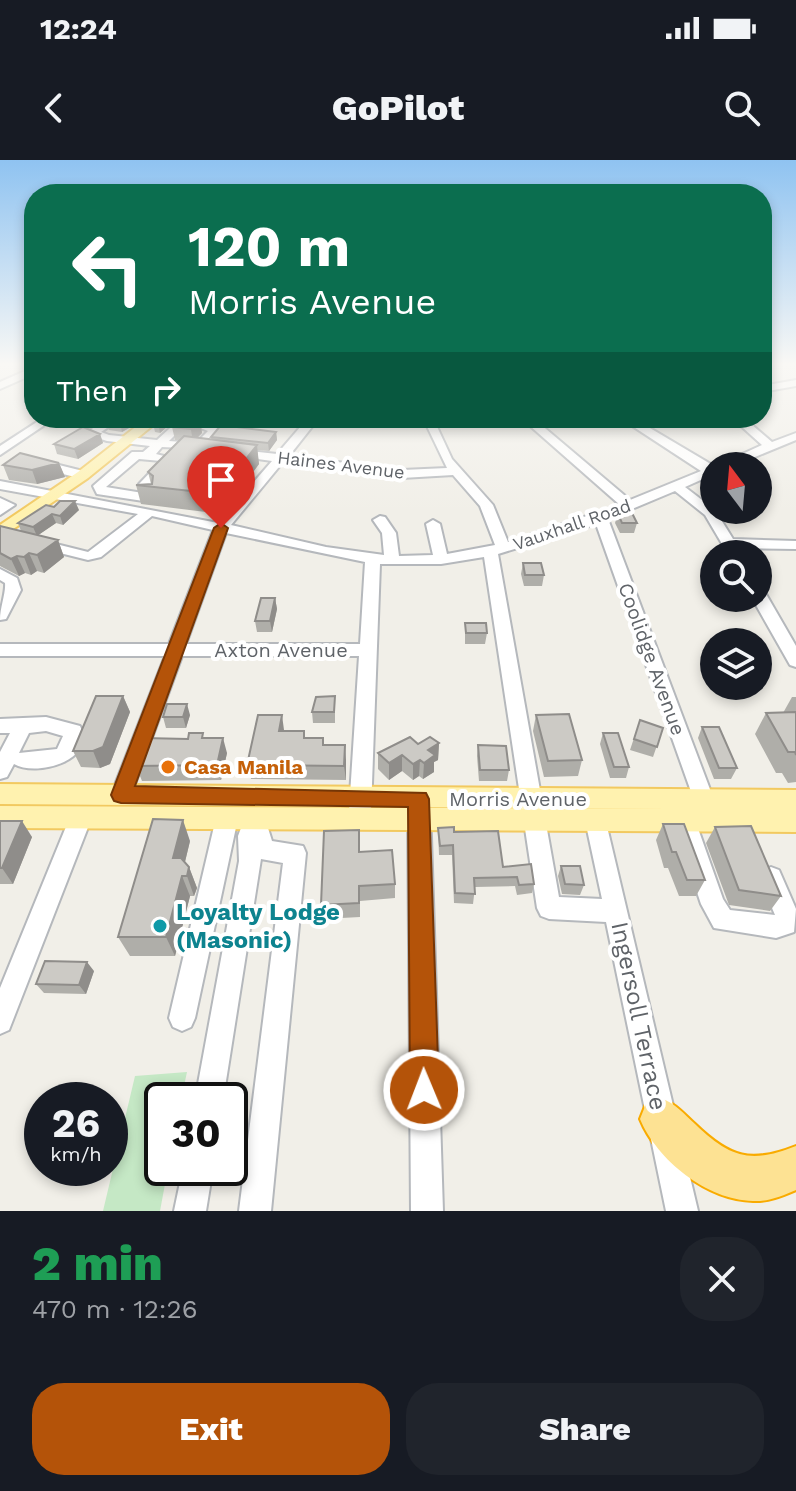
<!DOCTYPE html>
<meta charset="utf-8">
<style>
:root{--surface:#171b24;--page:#20242c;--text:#f1f3f6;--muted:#9ea1a6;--accent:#b45309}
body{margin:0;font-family:"Work Sans",sans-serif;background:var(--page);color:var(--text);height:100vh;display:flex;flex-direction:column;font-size:30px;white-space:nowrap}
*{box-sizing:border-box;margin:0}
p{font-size:26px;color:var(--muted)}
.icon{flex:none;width:44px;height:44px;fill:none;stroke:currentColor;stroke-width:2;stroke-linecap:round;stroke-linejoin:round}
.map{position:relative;height:1051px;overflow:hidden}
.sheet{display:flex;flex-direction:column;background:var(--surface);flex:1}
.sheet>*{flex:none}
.top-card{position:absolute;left:24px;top:24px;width:748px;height:244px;border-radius:32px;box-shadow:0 4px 12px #0003;background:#0b6e4f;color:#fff;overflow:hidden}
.needle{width:52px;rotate:344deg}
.tools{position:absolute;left:700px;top:292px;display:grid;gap:16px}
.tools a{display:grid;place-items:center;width:72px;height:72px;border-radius:50%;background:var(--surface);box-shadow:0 4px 12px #0003;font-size:40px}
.speed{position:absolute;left:24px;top:922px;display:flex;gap:16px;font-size:40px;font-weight:700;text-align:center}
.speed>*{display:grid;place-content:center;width:104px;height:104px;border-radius:50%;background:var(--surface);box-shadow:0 4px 12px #0003;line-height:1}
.speed small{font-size:20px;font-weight:400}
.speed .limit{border:4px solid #111;border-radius:12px;background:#fff;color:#111}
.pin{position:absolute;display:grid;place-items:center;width:68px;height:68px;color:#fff;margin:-82px -34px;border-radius:50% 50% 50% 0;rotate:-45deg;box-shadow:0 0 8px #0007}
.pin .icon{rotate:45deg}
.me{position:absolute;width:88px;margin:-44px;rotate:359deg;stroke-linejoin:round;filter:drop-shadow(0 0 6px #0008)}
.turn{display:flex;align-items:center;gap:28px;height:168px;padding:0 32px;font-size:36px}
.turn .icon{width:104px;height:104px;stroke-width:2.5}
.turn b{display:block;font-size:56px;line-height:68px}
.then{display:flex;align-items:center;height:76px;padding:0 32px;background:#0003;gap:16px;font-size:30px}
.round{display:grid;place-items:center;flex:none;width:84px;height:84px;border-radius:32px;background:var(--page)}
.summary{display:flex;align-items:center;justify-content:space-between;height:136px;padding:0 32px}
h1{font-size:48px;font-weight:800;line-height:60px;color:#1e9e55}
.button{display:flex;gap:16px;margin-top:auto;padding:16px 32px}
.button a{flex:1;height:92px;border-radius:32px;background:var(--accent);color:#fff;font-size:32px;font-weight:800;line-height:92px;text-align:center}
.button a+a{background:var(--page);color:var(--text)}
.status{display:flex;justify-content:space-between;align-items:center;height:56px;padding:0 40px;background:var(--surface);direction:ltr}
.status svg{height:22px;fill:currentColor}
header{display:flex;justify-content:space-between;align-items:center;height:104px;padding:0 32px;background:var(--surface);font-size:36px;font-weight:800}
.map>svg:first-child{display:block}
.green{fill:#c5e8c5}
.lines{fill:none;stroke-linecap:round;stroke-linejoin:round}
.minor-casing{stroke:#b5b8bc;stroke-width:4}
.major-casing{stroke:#f2c960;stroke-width:4}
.highway-casing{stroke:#f9ab00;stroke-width:4}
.minor{fill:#fff;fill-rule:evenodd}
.major{fill:#fff2af;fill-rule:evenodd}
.highway{fill:#fde293;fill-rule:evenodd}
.wall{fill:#afaea9}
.shaded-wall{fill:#8f8d8a}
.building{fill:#cccac5;stroke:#8f8d8a;stroke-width:2}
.route{fill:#b45309;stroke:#753606;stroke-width:2}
.food-dot{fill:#e8710a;stroke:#fff;stroke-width:3}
.culture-dot{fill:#0f9aa8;stroke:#fff;stroke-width:3}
.labels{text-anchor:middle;stroke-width:8;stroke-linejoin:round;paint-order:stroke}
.far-street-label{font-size:18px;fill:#5f6368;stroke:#fff}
.street-label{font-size:20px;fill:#5f6368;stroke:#fff}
.food-label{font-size:20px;font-weight:bold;fill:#c56008;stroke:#fff;text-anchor:start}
.near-culture-label{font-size:24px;font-weight:bold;fill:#0d838f;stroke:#fff;text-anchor:start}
.near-street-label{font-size:24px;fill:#5f6368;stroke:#fff}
</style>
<div class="status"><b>12:24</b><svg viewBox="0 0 49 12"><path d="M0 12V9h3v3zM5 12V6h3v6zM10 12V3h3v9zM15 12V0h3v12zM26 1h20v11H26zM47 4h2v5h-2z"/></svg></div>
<header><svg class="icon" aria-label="back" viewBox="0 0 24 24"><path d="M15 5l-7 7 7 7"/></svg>GoPilot<svg class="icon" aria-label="search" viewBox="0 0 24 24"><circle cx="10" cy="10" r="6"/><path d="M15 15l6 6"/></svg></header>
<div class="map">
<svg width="796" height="1051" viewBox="0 0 796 1051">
<rect width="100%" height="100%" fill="#f1efe8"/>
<path class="green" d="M187,912L181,940H162V1008H168L160,1051H103L135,916Z"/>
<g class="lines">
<defs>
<path id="minor" d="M34,207V214L0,229V222Z
M796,220V226L762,232V226Z
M43,258H55L0,295V286Z
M107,258L148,260L154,263L148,266L113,264L101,272L109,275L157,280L181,258H192L169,281L196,283L208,271L198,267L204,264L217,266L220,272L203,289L162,287L156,294L176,299L149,327L139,324L161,301L139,299L106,327L155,335L157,338L150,342L97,334L93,326L132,292H143L150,286L107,281L89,275V271Z
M308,258H319L289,296L402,310L447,308L423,258H433L452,299L493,345L508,382L620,345L521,258H533L630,340L701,311L620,258H633L714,306V314L685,327L715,350L733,379L796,381V389L738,388L742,394H728L705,355L675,331L608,359L714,640L711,646L704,649L697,646L694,640L596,364L498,394L559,737L602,739L585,660L588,654L596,651L604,654L698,1051H666L606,762L549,759L541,756L537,748L484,397L441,404H380L371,651L368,657L360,660L352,657L349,651L359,496H182L131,635L128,641L121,643L114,641L111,635L165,496H0V484H169L213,370L152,356L101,397L88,400L0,378V370L88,392L138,354L0,329V321L218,363L272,301L230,295V289L277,294ZM283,302L402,318L453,315L480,346L495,385L447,394L440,364L433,360L426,364L433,395L399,396L396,373L385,357L380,356L373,360L382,373L384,395L326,387L231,365ZM226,373L365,402L360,484H186Z
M732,258H744L772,282L796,273V280L733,306H716L762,285Z
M43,301L87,312L89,315L83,319L39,308V302Z
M0,338L15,345L0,355Z
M0,409L17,418L21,430L6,459L0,460C0,447 6,433 5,423L0,420Z
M758,429L766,434L796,486V507L790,505L752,438H758Z
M46,557L80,566C97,601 36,617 14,604L7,617L0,619V592L10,573H0V559ZM46,571L63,576L57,589L19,593L29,573Z
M419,637L426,640L430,646L443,1051H411L408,646L412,640Z
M81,648L89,651L92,657L9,870L0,874V828L70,657L73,651Z
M227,649L235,652L238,658L195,858L191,867L182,871L173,867L169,858L216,658L219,652Z
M255,649L263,652L272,681L303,686L306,693L271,1051H239L283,703L261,699L223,940H195L239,701L238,676L247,652Z
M684,651L692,654L695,660L723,739L730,750L775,755L759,717L763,710L771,707L779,710L796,749L794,772L776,778L714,768L701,744L673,660L676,654Z
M183,1008H213L206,1051H174Z"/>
<path id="major" d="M147,258H162L88,318L0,378V365L78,312Z
M0,624L796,630V672L0,668V646L673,649L0,644Z"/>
<path id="highway" d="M661,938C676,944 683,953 695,964C730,998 751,1004 796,986V1030C782,1036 768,1042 753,1041C707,1040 657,1000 640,959L646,944Z"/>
</defs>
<use href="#minor" class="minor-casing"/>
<use href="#major" class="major-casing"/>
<use href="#highway" class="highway-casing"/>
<use href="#minor" class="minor"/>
<use href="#major" class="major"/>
<use href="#highway" class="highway"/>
</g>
<path class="wall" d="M154,258H177L160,273L155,272L152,259Z
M197,258V259L200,260L202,273L197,278L211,279V277L276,272L277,280L269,291L257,290L259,304L222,354L141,344L136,325L151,324L148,312L179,280H175L172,267Z
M126,259L129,268L122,272L109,270L107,261Z
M100,274L103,283L78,299L57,294L54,284Z
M59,303L65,317L37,324L9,320L3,305Z
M54,347L79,350L63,365L56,363L38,375L58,380L64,397L44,413L37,411L31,415L25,413L19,416L0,406V366L21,371L18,363Z
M618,353L637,363L634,373H620L615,363Z
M523,403L544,415L542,426H524L521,414Z
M275,438L277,449L272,472H257L255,461Z
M465,463L487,473L485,484H465Z
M123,536L130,552L110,604L100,608L81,607L73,591Z
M335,536V563H313L312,552Z
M792,537H796V622L788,623L782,613H776L755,574L766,553H783Z
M190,555L186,568H166L163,557Z
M536,555L582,600L578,616L544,617L533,571Z
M640,560L663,568L653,597L630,590Z
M702,567L737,608L731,619H714L698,578Z
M284,571H304L305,578H323L324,585L346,600V620L251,619L247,605Z
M603,573L629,607L626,618H610L600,584Z
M204,578L227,593L221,620L142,621L136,606L188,579Z
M439,583L438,600L434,602V612L423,619L419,616L413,620L402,611L389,620L378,609V593L418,584Z
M478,585L509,610L507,621H479L477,596Z
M0,661L32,677L13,724H0Z
M663,664L705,720L696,736H679L668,708H664L656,680Z
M715,667L781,736L770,751L729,745L706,683Z
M438,668L454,672L503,707L534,724L532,733L517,735L515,726L475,727L473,744L454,743L452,695H439Z
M190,681L185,702L189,707L197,728L194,736H190L175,796H130L118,777Z
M360,692L395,724V738L360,741V757L323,759L321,745Z
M561,706L584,725L580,735L562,734L558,716Z
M94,811L86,834L44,833L36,824Z"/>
<path class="shaded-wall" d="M159,258H177L160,273L157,260Z
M189,258H197L200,260L202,273L193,282Z
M126,259L129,268L122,272L120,263Z
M276,272L277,280L269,291L268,283Z
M100,274L103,283L78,299L74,289Z
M257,285L259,304L222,354L218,334Z
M59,303L65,317L37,324L32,310Z
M75,341L79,350L63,365L60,356Z
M52,354L56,363L37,376L33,367Z
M58,380L64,397L44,413L37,395Z
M29,393L37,411L31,415L24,397Z
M17,396L25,413L19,416L11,399Z
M275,438L277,449L272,472L270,461Z
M123,536L130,552L110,604L100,608L93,591Z
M187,544L190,555L186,568L183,557Z
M282,555L284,570L282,586L279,571Z
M223,578L227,593L221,620L217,605Z
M439,583L438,600L434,602V612L423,619L424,603L428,590Z
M345,585L346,600V620L344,606Z
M402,595V611L389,620V603Z
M420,600L419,616L413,620V604Z
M183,660L190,681L181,718L173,698Z
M22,661L32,677L13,724L2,708Z
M189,707L197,728L194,736L187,716Z
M182,716L190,736L175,796L166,777Z
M87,802L94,811L86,834L79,825Z"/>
<path class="building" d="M111,258H112L126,259L120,263L107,261Z
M180,258H193L200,260L190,269L172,267Z
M221,265L276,272L268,283L211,277Z
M83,267L100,274L74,289L54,284Z
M184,276L257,285L218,334L136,325L152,324L153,316L148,312Z
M20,293L59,303L32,310L3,305Z
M60,341H75L60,356L52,354L33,367L18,363L46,345L54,347Z
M618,353H632L637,363H622Z
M0,366L58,380L37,395L29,393L24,397L17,396L11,399L0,393Z
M523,403H541L544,415H525Z
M261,438H275L270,461H255Z
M465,463H486L487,473H466Z
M96,536H123L103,587L93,591H73Z
M335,536L334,552H312L316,537Z
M167,544H187L183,557H163Z
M796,552V595L795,592H788L766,553Z
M569,554L582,600L548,601L536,555Z
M258,555H282L279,571H304V578H323V585H345L344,606L247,605Z
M640,560L663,568L657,587L634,579Z
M702,567H719L737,608H719Z
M189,573H203L202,578H223L217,605L136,606L144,578L188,579Z
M603,573H618L629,607H614Z
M410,577L418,584L430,577L439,583L428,590L435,595L424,603L420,600L413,604L402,595L389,603L378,593Z
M478,585L506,586L509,610H480Z
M153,659L183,660L173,698H181L189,707L187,716H182L166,777H118Z
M0,661H22L2,708H0Z
M663,664H684L705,720H687L676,692H672Z
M751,666L781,736L739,730L715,667Z
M454,667V672L498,671L503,707L531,704L534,724L519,725L517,717L474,718L475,734L455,733L453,685L440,686L438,668Z
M359,670V692L392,690L395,724L359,726V743L321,745L324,671Z
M561,706H580L584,725L565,724Z
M45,801L87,802L79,825L36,824Z"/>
<linearGradient id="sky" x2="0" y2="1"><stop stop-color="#8fc3f1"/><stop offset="0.58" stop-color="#f9f8f5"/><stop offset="1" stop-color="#f9f8f5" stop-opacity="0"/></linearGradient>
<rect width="796" height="352" fill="url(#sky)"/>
<path class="route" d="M221,363L228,368L135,626L426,633L429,639L439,930L435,941L424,945L414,941L410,930L408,647L121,643L114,641L111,635L214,368Z"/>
<circle class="food-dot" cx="168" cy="607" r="8"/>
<circle class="culture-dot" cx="160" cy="766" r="8"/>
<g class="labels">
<g class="far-street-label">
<text transform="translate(341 305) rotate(7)" y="6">Haines Avenue</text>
<text transform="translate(572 365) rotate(-19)" y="6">Vauxhall Road</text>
</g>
<g class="street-label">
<text x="281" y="497">Axton Avenue</text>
<text transform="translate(652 499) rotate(70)" y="7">Coolidge Avenue</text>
<text x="518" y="646">Morris Avenue</text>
</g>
<g class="food-label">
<text x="184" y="614">Casa Manila</text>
</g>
<g class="near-culture-label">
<text x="176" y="760">Loyalty Lodge<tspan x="176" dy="28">(Masonic)</tspan></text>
</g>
<g class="near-street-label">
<text transform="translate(639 856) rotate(78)" y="8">Ingersoll Terrace</text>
</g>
</g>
</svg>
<div class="tools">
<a><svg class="needle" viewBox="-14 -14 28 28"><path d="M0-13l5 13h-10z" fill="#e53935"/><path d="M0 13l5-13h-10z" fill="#9ea1a6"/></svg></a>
<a><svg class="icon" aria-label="search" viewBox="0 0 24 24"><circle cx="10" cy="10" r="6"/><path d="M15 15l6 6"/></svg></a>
<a><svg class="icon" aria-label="layers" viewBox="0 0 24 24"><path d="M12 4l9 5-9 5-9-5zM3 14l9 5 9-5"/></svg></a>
</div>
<div class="speed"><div>26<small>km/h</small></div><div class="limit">30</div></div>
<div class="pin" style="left:221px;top:368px;background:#d93025"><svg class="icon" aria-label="arrive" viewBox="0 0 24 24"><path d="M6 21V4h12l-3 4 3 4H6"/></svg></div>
<svg class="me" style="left:424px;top:930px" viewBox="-20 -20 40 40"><circle r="17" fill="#b45309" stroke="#fff" stroke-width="3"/><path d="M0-11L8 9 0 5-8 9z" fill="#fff"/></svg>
<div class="top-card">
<div class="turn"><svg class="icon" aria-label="left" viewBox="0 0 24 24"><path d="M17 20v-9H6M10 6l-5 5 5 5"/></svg><div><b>120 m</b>Morris Avenue</div></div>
<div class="then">Then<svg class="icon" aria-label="right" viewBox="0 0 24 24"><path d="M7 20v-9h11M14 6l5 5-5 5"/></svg></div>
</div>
</div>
<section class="sheet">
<div class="summary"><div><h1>2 min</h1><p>470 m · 12:26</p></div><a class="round"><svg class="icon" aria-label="close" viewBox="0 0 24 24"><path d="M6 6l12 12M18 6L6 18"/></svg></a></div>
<div class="button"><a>Exit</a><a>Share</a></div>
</section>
